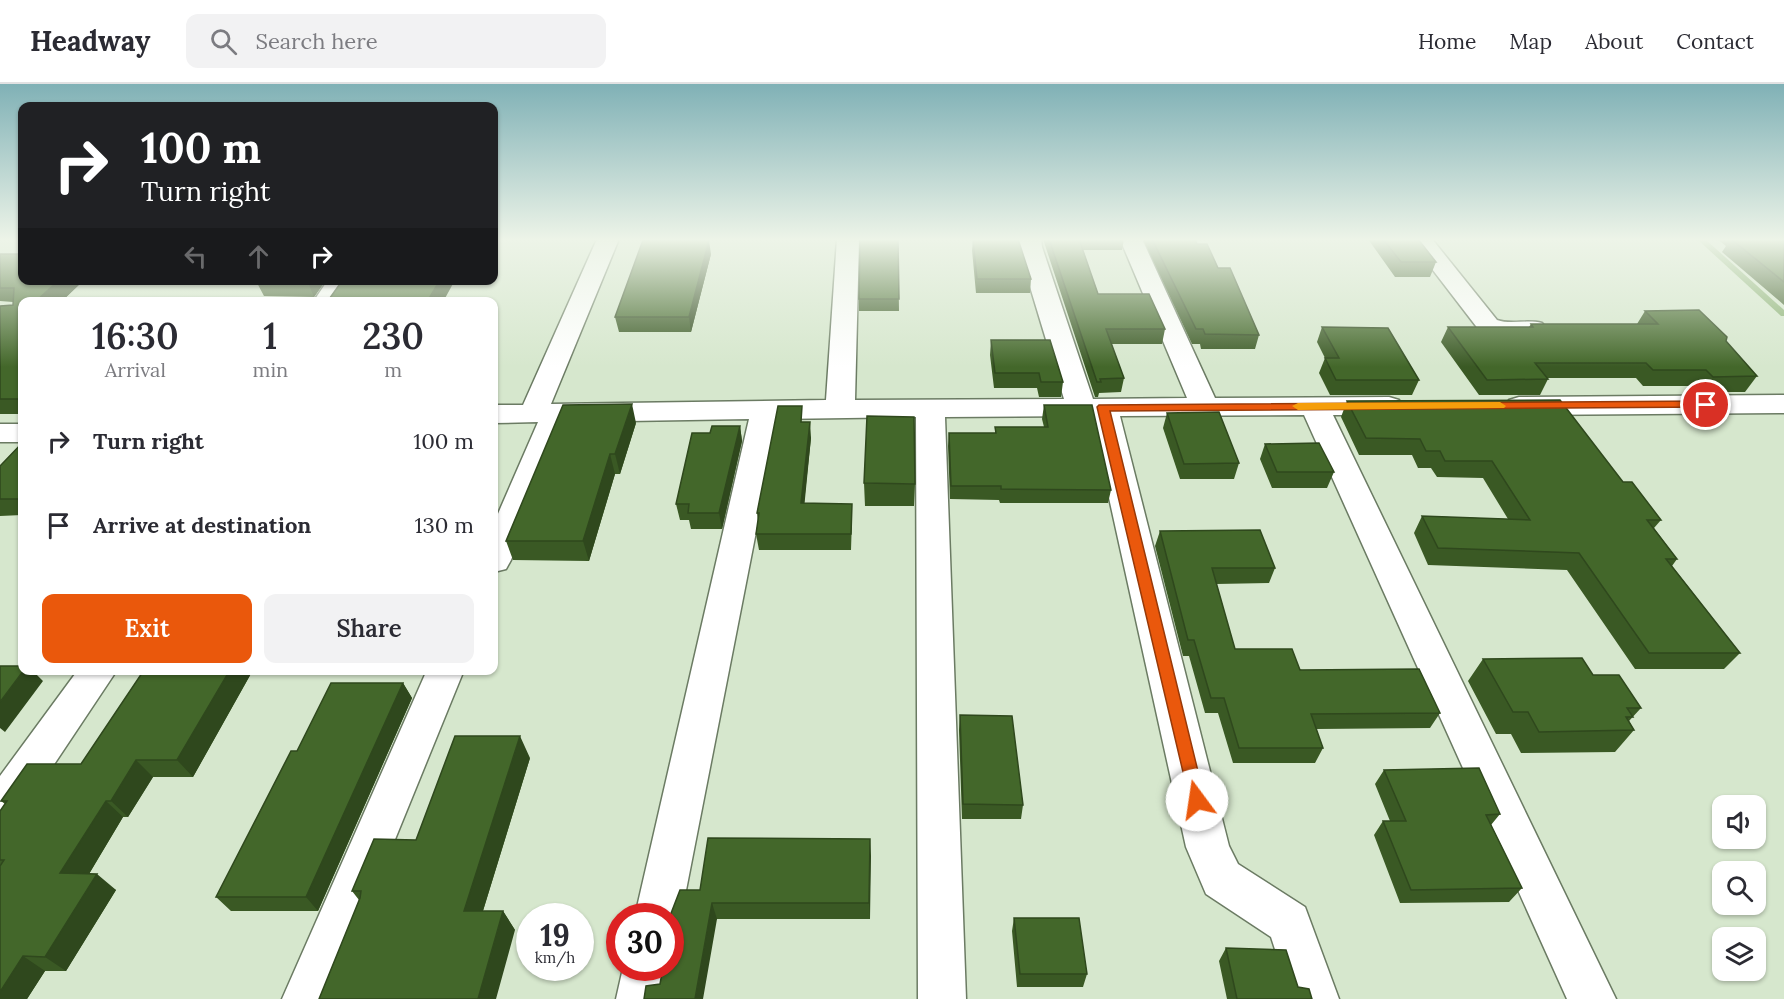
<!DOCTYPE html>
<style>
:root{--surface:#fff;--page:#f2f2f3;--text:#2b2b33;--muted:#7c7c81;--line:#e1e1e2;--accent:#ea580c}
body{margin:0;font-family:Lora,serif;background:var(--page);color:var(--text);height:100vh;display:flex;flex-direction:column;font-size:22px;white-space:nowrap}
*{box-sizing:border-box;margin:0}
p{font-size:20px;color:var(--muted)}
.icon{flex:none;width:33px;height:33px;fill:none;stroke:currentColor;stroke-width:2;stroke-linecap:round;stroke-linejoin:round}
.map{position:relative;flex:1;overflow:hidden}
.side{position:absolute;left:18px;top:213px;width:480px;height:378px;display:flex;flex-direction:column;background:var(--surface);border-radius:12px;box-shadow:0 2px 4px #0004}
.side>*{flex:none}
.banner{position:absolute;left:18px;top:18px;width:480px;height:183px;border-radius:12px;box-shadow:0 2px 4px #0004;background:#202124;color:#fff;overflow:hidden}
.tools{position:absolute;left:1712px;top:711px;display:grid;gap:12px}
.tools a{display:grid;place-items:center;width:54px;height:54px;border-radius:12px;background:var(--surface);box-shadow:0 2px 4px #0004;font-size:30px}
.speed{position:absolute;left:516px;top:819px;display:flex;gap:12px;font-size:30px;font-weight:700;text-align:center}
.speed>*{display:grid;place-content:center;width:78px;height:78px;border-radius:50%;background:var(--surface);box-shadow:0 2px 4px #0004;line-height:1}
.speed small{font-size:15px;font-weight:400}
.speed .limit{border:9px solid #d22;background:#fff;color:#111}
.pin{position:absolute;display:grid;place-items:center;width:51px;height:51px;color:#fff;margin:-26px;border:3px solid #fff;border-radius:50%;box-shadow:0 2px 6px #0007}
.me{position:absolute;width:66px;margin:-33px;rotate:346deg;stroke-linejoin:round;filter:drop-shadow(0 0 4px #0008)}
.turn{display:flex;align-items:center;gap:21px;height:126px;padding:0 24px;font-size:27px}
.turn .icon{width:78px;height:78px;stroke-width:2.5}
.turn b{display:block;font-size:42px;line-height:51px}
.lanes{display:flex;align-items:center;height:57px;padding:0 24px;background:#0003;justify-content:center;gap:30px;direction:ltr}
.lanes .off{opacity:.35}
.eta{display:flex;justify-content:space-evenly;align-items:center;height:102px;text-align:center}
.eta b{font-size:36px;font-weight:600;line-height:42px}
.primary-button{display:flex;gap:12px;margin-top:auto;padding:12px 24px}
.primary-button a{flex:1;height:69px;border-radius:12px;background:var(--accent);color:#fff;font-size:24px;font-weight:600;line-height:69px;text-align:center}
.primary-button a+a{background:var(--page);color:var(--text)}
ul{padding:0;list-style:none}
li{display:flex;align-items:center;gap:18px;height:84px;padding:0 24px}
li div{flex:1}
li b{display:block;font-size:22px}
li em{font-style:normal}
header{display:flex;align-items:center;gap:36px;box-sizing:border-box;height:84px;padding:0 30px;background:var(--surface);border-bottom:2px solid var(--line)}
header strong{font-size:28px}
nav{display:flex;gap:33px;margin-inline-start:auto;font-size:21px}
.search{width:420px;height:54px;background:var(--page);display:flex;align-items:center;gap:15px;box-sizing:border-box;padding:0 21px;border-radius:12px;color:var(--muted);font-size:22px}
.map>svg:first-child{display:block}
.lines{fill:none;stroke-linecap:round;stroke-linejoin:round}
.stream{fill:#84ac6c;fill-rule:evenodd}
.minor-casing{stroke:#6b7b63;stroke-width:3}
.minor{fill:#fff;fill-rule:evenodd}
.wall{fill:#3a5924}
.shaded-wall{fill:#2f481d}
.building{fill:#43672a;stroke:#2f481d;stroke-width:1.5}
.route{fill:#ea580c;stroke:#983908;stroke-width:1.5}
.slow{fill:#f59e0b}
</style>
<header>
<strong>Headway</strong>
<div class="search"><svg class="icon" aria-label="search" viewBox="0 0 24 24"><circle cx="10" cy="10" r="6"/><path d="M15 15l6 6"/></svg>Search here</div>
<nav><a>Home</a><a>Map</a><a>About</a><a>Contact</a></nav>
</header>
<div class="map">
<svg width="1784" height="915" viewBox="0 0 1784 915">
<rect width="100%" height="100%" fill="#d6e7cd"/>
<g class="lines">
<path class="stream" d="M1697,155H1705L1784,226V232H1781Z"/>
<defs>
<path id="minor" d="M597,155H619L551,320L826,316L837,155H859L855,316L1064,315L1018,163L1019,155H1041L1042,163L1093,315L1187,314L1120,155H1142L1215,314L1389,313L1399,316L1403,322L1399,328L1389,331H1333L1616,915H1567L1304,331L1120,332L1229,762L1238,780L1305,823L1339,915H1291L1271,853L1206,810L1186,763L1091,332L945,333L966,915H918L916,333L778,335L681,832L674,848L670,849V832H635L749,335L567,338L511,476L506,485L494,488V439L538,338L494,339V321H523Z
M1409,155H1432L1497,236C1511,241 1527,235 1542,239L1546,244L1542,249L1500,254L1479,246Z
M328,196H353L338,218H313Z
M1784,311V329L1519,331L1509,328L1505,322L1509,316L1519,313Z
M0,340H22V358H0Z
M78,586H117L15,739L0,745V692Z
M427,586H464L330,915H282Z
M623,884H670L664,915H616Z"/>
</defs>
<use href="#minor" class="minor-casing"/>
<use href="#minor" class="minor"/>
</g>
<path class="wall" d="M898,155L899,227H859V215Z
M973,155L1031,195L1030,209H976L972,166Z
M1043,155H1124L1122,166H1083L1098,210L1165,245L1162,260H1111L1124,294L1121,308L1099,309L1098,313H1095Z
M1143,155H1195L1197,160L1218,184L1259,251L1255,265H1201L1200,260H1192Z
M1368,155H1418L1436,178L1430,193H1395Z
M1717,155H1784V221L1722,168L1726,162Z
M0,170L22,196H84L61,218H22V330H0V222L13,221V218L0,217Z
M711,170L691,248H619L615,233Z
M326,196L314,213L264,212L256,197Z
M1645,227L1726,257L1757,292L1745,308H1702L1696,302H1643L1636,294H1547L1548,295L1540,311H1479L1441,258L1448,243H1529L1531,240H1637Z
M1322,243L1419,296L1412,311H1330L1319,289L1325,274L1317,258Z
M991,256L1063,298L1061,313H1039L1037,304H994L990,271Z
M1347,317L1623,398L1661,436L1654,444L1677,475L1672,482L1740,569L1724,585H1635L1567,486L1428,481L1414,449L1422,432L1508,435L1483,394L1437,393L1431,384H1418L1412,371H1359L1341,333Z
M1044,321L1111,406L1108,419H1000L999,416L950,415L948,362L949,349H995V343H1044L1042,335Z
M1167,329L1239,379L1234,395H1180L1163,344Z
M803,338L811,354L804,419L852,435L851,466H759L756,450L758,438L757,429Z
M636,339L620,390H615L589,477L513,476L506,457Z
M740,342L742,357L722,445H691L689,436H680L676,420L710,349Z
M22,359V431L0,432V382Z
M1265,360L1334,388L1327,404H1272L1260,375Z
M864,399L915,400L914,422H865Z
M1160,447L1275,484L1269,499L1216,500L1235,565L1440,629L1430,644L1316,645L1323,664L1315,679H1233L1218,629H1205L1189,572H1183L1155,462Z
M1483,575L1593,591L1641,624L1629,637L1634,646L1615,668L1521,669L1511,650H1496L1468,597Z
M144,586H253L193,693H153L128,733H123L89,790L116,806L66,887H45L27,915H0V727L5,720L1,717L81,680Z
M403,599L412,614L318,827H231L216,813Z
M960,631L1023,721L1021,735H962L959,646Z
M530,674L483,827H503L515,846L359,816L352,807L416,756Z
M1384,686L1500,730L1491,741L1522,804L1509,818L1400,819L1374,751L1383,737H1390L1375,700Z
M870,755V835H717L660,900L700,806Z
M1014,834L1087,890L1083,903H1017L1012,847Z
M1226,864L1298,903L1312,915H1227L1219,877Z"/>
<path class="shaded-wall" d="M709,156L711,170L691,248L689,233Z
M59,196H84L61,218H35Z
M307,196H326L314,213Z
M440,196H455L443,218H427Z
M632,320L636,339L620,390L615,370Z
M810,338L811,354L803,435L801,419Z
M740,342L742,357L722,445L719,429Z
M610,370L615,390L589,477L583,457Z
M24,586H32L43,597L5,648L0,644V618Z
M230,586H253L193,693L177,676Z
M403,599L412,614L318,827L306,813Z
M520,652L530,674L477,846L464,827Z
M136,676L153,693L128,733L111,717Z
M106,717L123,733L80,805L60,789Z
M870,755L871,772L870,835L869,819Z
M97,790L116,806L66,887L45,873Z
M712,819L717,835L703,915H695Z
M503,827L515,846L496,915H478Z
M23,872L45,887L27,915H0V908Z"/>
<path class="building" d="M860,155H898L899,215H859Z
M973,155H1018L1031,195H977Z
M1049,155H1079L1098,210H1149L1165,245H1106L1124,294L1100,295L1101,298H1097Z
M1152,155H1195L1197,160H1207L1218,184H1230L1259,251L1205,250L1203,245H1196Z
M1383,155H1418L1436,178H1401Z
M1731,155H1784V198Z
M643,156H709L689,233H615Z
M0,170H22V196H59L35,218H22V315H0V222L13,221L14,204H0Z
M256,196H307V197Z
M338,196H440L427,218H327L342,197H337Z
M1699,226L1727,253L1726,257L1757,292L1713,293L1706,286H1653L1646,279H1535L1548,295L1487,296L1448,243H1533L1531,240H1658L1645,227Z
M1322,243L1388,244L1419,296H1336L1325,274H1339Z
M991,256H1050L1063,298H1041L1039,289H995Z
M1560,316L1623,398H1632L1661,436H1647L1677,475H1666L1740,569H1649L1579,469L1438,464L1422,432L1530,436L1492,377H1445L1440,367H1426L1420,355L1366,354L1347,317Z
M632,320L615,370H610L583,457H506L563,321Z
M1044,321H1092L1111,406L1001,405V402H951L949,349H996L995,343H1048Z
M778,322H802L801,338H810L801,419L852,420L851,450H756L759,429H757Z
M1219,328L1239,379L1184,380L1167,329Z
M867,332L914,333L915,400L864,399Z
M712,342H740L719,429H688L689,420H676L692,349H710Z
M22,359V415H0V382Z
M1319,359L1334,388H1277L1265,360Z
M1260,446L1275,484H1212L1235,565H1292L1300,586L1419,585L1440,629L1311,630L1323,664H1239L1224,614H1211L1194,556H1188L1160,447Z
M1582,574L1593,591H1619L1641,624H1627L1633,633H1626L1634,646L1539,648L1528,628H1513L1483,575Z
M0,582H22V586H24L0,618Z
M144,586H230L177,676H136L111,717H106L60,789L97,790L45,873L23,872L0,908V782L4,776H0V727L7,717H1L27,680H81Z
M331,599H403L306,813H216L291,667H297Z
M960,631L1012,632L1023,721L963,720Z
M455,652H520L464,827H503L478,915H319L360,814L361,807H352L374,755L416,756Z
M1479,684L1500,730L1486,731L1522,804L1411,806L1383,737H1406L1384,686Z
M708,754L870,755L869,819H712L695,915H644L646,902L660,900L663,884H670V832L680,806H700Z
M1014,834H1079L1087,890H1020Z
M1226,864L1286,866L1298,903L1309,905L1312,915H1237Z"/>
<linearGradient id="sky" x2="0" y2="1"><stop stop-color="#80b1b6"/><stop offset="0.55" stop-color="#edf4e8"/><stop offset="1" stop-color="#edf4e8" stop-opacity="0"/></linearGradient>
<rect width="1784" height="283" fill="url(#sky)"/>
<path class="route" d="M1706,317L1712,321L1710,323L1110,327L1205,716L1203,722L1197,724L1191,722L1097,323L1099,321Z"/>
<path class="slow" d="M1500,318L1506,322L1504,324L1298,326L1292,322L1298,319Z"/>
</svg>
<div class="tools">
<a><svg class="icon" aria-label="sound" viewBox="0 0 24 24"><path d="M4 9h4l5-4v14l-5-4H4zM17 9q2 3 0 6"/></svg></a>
<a><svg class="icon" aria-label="search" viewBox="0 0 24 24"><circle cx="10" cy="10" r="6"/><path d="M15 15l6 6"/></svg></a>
<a><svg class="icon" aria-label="layers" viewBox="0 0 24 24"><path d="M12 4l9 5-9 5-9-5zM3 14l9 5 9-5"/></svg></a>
</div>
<div class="speed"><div>19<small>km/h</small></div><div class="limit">30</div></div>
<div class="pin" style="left:1706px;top:321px;background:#d93025"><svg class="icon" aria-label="arrive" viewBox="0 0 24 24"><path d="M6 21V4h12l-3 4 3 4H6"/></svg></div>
<svg class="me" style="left:1197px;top:716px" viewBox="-20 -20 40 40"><circle r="19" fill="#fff"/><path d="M0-13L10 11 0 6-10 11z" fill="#ea580c"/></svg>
<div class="banner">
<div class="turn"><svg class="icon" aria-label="right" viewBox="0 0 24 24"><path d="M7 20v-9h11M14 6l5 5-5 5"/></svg><div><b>100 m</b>Turn right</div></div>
<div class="lanes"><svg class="icon off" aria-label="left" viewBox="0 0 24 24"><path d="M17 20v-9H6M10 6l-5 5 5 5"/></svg><svg class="icon off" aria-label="ahead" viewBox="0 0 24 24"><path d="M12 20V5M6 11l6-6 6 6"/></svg><svg class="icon" aria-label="right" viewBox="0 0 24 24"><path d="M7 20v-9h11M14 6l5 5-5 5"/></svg></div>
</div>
<section class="side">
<div class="eta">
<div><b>16:30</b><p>Arrival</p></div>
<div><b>1</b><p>min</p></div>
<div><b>230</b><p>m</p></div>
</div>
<ul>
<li><svg class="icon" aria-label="right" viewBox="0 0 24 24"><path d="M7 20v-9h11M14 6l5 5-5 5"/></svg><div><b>Turn right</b></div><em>100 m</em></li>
<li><svg class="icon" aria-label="arrive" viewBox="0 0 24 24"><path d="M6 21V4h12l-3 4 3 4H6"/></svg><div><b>Arrive at destination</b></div><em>130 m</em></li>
</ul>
<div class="primary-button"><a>Exit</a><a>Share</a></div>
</section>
</div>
